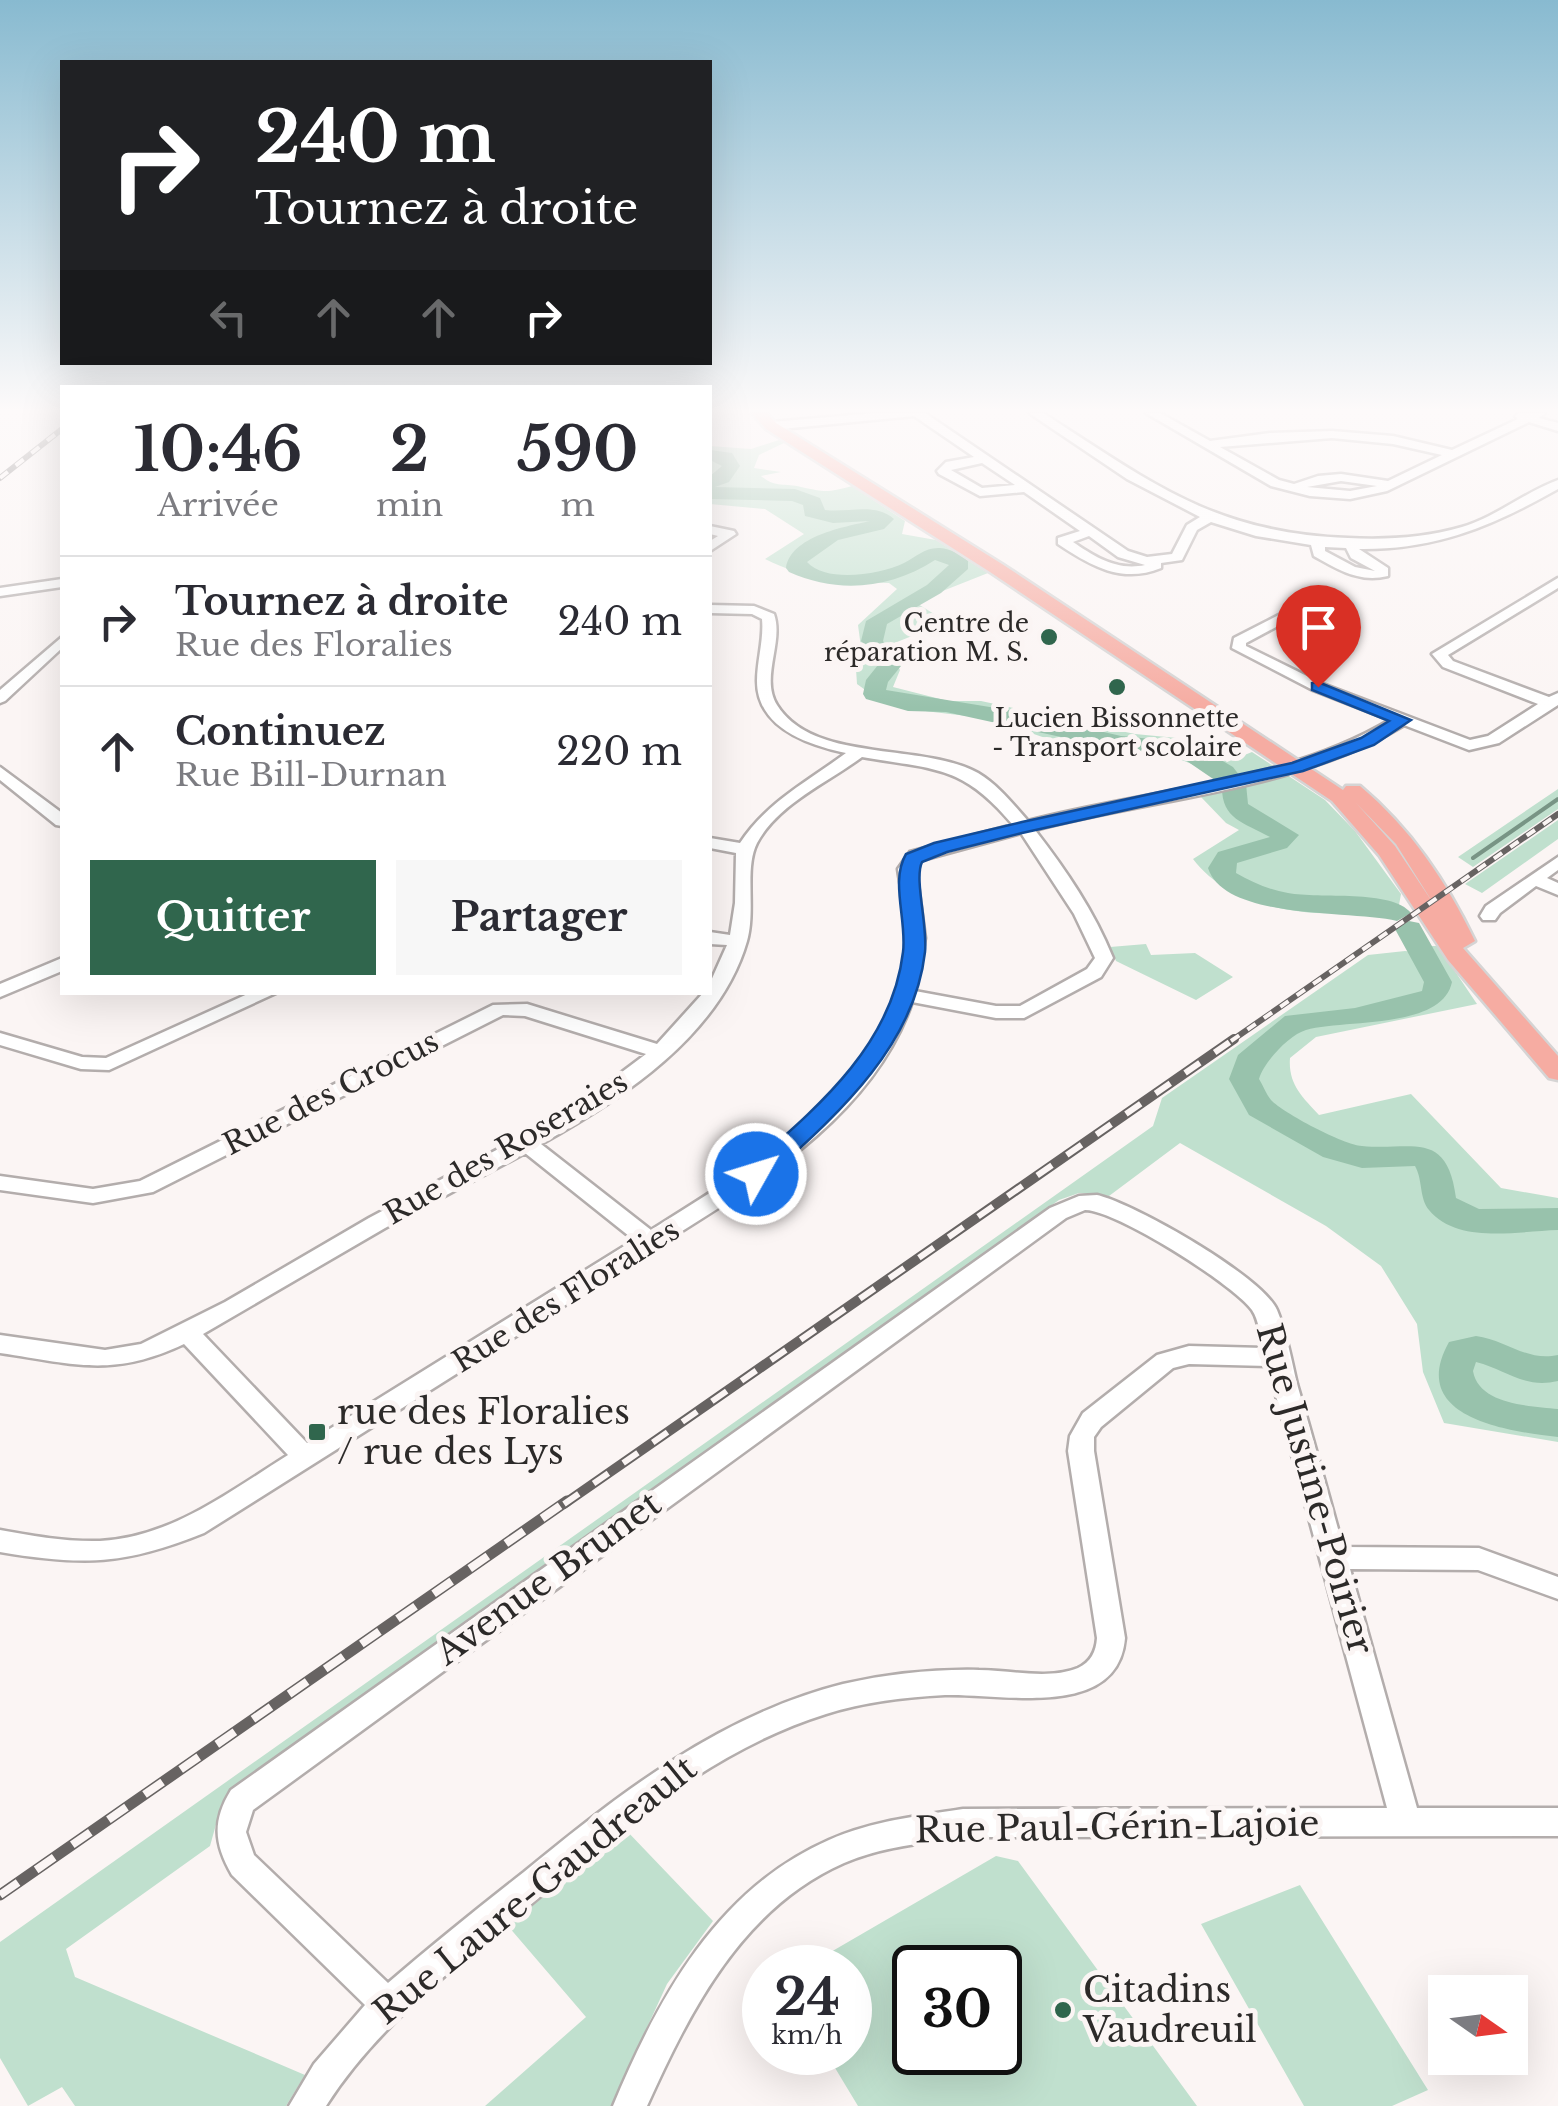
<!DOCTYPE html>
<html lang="fr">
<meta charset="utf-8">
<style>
:root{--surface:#fff;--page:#f7f7f7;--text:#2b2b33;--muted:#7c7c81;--line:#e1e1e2;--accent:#30664d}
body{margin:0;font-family:"Libre Baskerville",serif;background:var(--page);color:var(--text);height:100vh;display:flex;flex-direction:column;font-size:38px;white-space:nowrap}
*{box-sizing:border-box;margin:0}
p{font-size:32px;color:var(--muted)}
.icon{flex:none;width:55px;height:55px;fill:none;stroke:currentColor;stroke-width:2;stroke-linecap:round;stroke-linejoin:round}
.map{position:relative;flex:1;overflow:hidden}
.side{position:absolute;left:60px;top:385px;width:652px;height:610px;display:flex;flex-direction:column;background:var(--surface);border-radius:0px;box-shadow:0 10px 40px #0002}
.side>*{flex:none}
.banner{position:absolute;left:60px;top:60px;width:652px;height:305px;border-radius:0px;box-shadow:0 10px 40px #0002;background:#202124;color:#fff;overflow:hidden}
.needle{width:65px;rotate:104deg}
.fabs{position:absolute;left:1428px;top:1975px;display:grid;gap:20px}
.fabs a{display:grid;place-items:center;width:100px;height:100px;border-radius:0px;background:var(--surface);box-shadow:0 10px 40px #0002;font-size:50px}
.speed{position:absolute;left:742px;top:1945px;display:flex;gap:20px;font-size:50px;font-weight:700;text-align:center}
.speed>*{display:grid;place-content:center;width:130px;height:130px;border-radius:50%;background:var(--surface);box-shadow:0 10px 40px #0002;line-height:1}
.speed small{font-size:25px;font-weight:400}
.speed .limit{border:5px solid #111;border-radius:15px;background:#fff;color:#111}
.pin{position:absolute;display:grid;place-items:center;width:85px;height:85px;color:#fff;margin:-102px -42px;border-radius:50% 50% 50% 0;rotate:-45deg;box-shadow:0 0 10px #0007}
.pin .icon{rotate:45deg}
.me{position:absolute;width:110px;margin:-55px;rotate:51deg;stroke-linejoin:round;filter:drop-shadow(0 0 8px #0008)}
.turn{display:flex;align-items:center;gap:35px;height:210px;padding:0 30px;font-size:45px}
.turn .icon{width:130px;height:130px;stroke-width:2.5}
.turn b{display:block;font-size:70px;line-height:85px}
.lanes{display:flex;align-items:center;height:95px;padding:0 30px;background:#0003;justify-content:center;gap:50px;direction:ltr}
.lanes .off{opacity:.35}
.eta{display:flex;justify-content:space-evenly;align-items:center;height:170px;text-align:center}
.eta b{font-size:60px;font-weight:700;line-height:70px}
.primary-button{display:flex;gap:20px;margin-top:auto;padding:20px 30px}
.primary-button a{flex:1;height:115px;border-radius:0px;background:var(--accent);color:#fff;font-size:40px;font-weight:700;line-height:115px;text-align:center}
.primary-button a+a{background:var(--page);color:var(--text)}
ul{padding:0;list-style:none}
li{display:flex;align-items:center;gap:30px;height:130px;padding:0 30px;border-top:2px solid var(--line)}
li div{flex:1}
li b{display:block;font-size:38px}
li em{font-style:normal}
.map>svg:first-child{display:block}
.green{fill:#c0e0ce;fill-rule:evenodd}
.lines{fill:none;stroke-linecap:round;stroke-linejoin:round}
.stream{stroke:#789485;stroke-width:4}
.river{fill:#98c2ac;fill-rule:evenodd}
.minor-casing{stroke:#b3adac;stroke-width:5}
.major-casing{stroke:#d5d4d4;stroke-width:5}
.minor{fill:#fff;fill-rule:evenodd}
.major{fill:#f6aca2;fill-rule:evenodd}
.rail-far2-casing{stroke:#676362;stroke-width:6}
.rail-far1-casing{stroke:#676362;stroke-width:10}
.rail-casing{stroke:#676362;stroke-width:11}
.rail-far2{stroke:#fbf5f4;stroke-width:4;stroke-dasharray:10;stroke-linecap:butt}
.rail-far1{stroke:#fbf5f4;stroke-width:6;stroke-dasharray:18;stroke-linecap:butt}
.rail{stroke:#fbf5f4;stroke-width:8;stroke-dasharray:22;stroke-linecap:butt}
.route{fill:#1a73e8;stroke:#114b97;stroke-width:2.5}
.poi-dot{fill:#30664d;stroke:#fbf5f4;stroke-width:4}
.labels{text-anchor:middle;stroke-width:10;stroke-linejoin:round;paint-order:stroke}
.far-poi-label{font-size:25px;fill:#2c2a29;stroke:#fbf5f4;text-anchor:end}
.street-label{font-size:30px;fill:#2c2a29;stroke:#fbf5f4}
.near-poi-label{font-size:35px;fill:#2c2a29;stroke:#fbf5f4;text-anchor:start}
.near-street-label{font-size:35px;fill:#2c2a29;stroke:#fbf5f4}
</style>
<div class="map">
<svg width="1558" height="2106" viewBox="0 0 1558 2106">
<rect width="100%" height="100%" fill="#fbf5f4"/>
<path class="green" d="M779,440L784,443L759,455L754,468L781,472L761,476C775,488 785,483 801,487C825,492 827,493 852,486L905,521L902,534L936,540L988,573L920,600L918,604L947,622L887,646L900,670L893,687L948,701H981L1135,734L1198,740L1227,762L1252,752L1325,800L1355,831L1401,894L1399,905C1334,922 1236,916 1193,859L1239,830L1226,823L1201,797L1233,787C1169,743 1128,751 1056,740C1034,737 1013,723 990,719C942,711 897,715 857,684L856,669L862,655L858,625L897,589L889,583C843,582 807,580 765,559L804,534L765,509L710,504V446L751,449Z
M1558,789V809L1473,867L1458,857Z
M1558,820V839L1482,893L1465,884Z
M1146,944L1151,955L1195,953L1233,977L1196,1000L1116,961L1110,947Z
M1432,946H1438L1477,1004L1316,1037L1290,1058C1288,1084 1302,1097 1319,1115L1411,1094L1501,1188L1558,1198V1442L1444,1423L1423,1372L1417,1324L1381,1266L1326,1226L1180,1143L1109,1196L1079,1193L1059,1200L242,1781L222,1803L210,1846L66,1949L75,1977L305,2075L286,2106H75L62,2087L28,2106L0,2058V1942L1153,1126L1162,1098L1368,955L1405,951L1432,954Z
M625,1829L713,1921L667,1984L611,2106H485L586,2017L508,1926Z
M996,1856L1018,1861L1197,2106H858L826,2053L850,2052V1968L805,1967ZM915,1968H1000V2052H915Z
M1300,1885L1428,2090L1392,2106H1304L1201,1924Z"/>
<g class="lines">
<path class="stream" d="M1473,858L1558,799"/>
<path class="river" d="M710,450L732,453L740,466L729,482L715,487L795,489L820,498L825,510C849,513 875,502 894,519L884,529L838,540L807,562C826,583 879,575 904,563C916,557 925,547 940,548C951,549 960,554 968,561V569L941,593L887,624L883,641L901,666L888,682L886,690L1008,710L1121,736L1192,743L1233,767L1246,784L1248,804L1299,835L1287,848L1237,863L1236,873C1252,882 1269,890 1288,893C1319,899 1392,889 1411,913L1397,921C1353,910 1225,921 1208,868L1218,852L1270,837C1243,822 1221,819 1222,785L1178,755L1121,750L946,712L908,711L866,699L863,694L866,680L878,665L861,641L866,621L927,585L949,565L935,560C890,589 838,594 789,572L786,568C791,536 844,527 870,521L833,523L805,516L803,505L792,501L710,499V476L722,466L710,460Z
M1409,921L1419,923L1452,982C1442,1030 1344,1019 1306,1030C1289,1035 1264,1062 1259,1079C1263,1085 1266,1094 1271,1100C1283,1113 1344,1145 1362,1146C1412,1151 1447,1129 1456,1198L1479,1209L1558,1208V1230C1519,1231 1458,1245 1429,1210C1419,1198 1423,1180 1415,1166L1362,1168L1323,1157L1249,1115L1229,1079L1238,1055L1285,1016L1355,1008L1422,991L1424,982L1395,929Z
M1476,1336C1506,1340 1527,1362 1558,1355V1381C1524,1389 1507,1370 1476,1362L1473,1371C1479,1405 1530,1406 1558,1409V1437C1505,1431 1407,1417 1449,1342Z"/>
<defs>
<path id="minor" d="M876,413H925L1128,551L1147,557L1172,554L1187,525L1200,517L1127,479L1029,413H1043C1152,483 1214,533 1348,538C1386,540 1424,538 1462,527C1496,517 1525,492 1558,480V489C1492,526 1437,550 1359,549L1388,568V576C1359,583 1339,570 1314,556L1311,545L1256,536L1211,522L1197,530L1182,560L1161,563V568C1122,584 1091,566 1058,544V538L1080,531L1024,492L980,496L939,474L937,471L946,462L974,457L914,416L771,430L765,426L771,422ZM982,463L1015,485L982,488L951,470ZM1089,536L1118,557L1145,565C1117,571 1095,557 1073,542ZM1325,547L1346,548L1351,558L1375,571L1355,567L1325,551Z
M1146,413H1160L1210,441L1270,433L1332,431L1393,436L1452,450L1518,419L1515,416L1520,413H1545L1539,418L1558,423V431L1529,422L1387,491L1350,499L1310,496L1271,486ZM1332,438L1393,444L1442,455L1388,481L1341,474L1318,476L1294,484L1279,480L1220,447ZM1341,481L1377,486L1350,491L1307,487Z
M710,526L734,531L736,534L710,551V541L718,536L710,534Z
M1558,578V588L1448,655L1453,661L1549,697L1558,693V705L1499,743L1469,750L1404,725C1294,792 1157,797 1035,830C1066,870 1094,911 1113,958L1101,977L1024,1018H996L912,1002C873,1116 758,1183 663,1243L660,1248L651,1251L204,1533C125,1565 83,1566 0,1552V1530C33,1536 67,1542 100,1541C172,1537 229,1492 288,1455L184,1344C112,1378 75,1364 0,1353V1335L105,1350L141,1344L225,1302L369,1218L543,1125L586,1099L646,1054L525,1016L503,1015L153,1192L93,1203L0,1190V1176L93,1189L140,1181L493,1005L527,1004L657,1044L704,992H710V983L727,945L710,944V932L730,935L735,903L736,853L710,848V838L740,843C767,802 807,782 846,753C808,745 757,728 757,681C757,660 764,640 762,619L752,614L710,613V605L754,606L774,614C784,642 760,678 777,705C814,764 923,742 978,773C998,785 1013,804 1028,821C1146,790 1285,783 1390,720L1313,690L1232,648L1234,638L1310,599L1315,600V606L1246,643V646L1323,684L1470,740L1488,736L1538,704L1443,667L1432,654ZM862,757C935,770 962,764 1013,825L910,852L898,869C901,892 908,915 907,937C897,1080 760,1162 651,1230L541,1144C622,1099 720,1035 747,941C756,910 744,868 757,843C778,804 827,783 862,757ZM1021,833L1074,914L1095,958L1087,969L1020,1006H996L915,991L925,938L916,869L922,860ZM525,1153L634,1240L307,1443L203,1334L385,1228Z
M62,579V587L0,596V588Z
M62,637V648L5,701L0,703V690Z
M0,767L62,813V826L56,825L0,780Z
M1558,857V870L1547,878L1558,883V895L1536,886L1500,913L1495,920H1483L1480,916L1486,906Z
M62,958V971L0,997V984Z
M252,992H278L109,1070L81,1069L0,1045V1033L82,1057L106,1058Z
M1097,1195C1133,1203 1262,1276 1277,1310C1287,1334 1291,1359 1297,1384C1313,1438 1328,1493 1343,1547L1479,1548L1558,1577V1599L1478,1570L1350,1569L1417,1808H1558V1836L963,1837C923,1843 881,1847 844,1863C742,1908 691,2009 647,2106H613C658,1998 717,1889 829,1840C871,1821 918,1816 963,1809L1387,1808L1268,1366L1189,1364L1173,1368L1101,1427L1094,1437V1451L1125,1638C1118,1721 1001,1693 945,1695C905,1697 864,1702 826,1714C707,1751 612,1837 518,1915C448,1973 375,2029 326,2106H289L314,2064L365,2005L232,1875C214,1844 212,1821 231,1790L1050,1208L1079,1196ZM1085,1210C1116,1210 1233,1284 1252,1310C1259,1320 1260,1336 1263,1348L1189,1346L1157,1355L1083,1413L1070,1436L1068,1451L1097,1638C1096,1652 1091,1662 1078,1668C1049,1680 1009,1670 979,1670C934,1669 887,1674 843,1684C720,1715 620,1793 524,1872C478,1908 432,1945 388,1983L254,1855L246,1832L253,1810L1066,1218Z"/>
<path id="major" d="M752,413H767L776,423L1002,564L1343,790L1346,786H1360C1411,829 1446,881 1475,941L1463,948L1558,1056V1080L1549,1078L1448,960L1379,855L1332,801L990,572L766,429ZM1356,803L1396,844L1435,906L1395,846Z"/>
</defs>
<use href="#minor" class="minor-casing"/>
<use href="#major" class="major-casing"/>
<use href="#minor" class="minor"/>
<use href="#major" class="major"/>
<defs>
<path id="rail-far2" d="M0,478L62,429
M1231,1041L1558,814"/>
<path id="rail-far1" d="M564,1504L1234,1039"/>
<path id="rail" d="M0,1895L567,1501"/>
</defs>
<use href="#rail-far2" class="rail-far2-casing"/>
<use href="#rail-far1" class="rail-far1-casing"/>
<use href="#rail" class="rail-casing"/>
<use href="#rail-far2" class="rail-far2"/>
<use href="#rail-far1" class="rail-far1"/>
<use href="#rail" class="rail"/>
</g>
<linearGradient id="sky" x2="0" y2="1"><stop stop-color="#88bad0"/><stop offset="0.58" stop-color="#fdfafa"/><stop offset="1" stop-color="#fdfafa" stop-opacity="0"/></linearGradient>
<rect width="1558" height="708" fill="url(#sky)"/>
<path class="route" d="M1318,682L1411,720L1374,745L1303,771L1022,833L947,852L922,862C914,879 928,926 925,952C914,1050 832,1119 765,1180H748L744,1174L748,1168C814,1110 892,1047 903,952C907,920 890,881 906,854L934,843L1022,822L1292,763L1361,738L1389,721L1312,690V683Z"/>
<g class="poi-dot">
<circle cx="1049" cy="637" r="10"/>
<circle cx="1117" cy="687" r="10"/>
<rect x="307" y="1422" width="20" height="20" rx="5"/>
<circle cx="1063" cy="2010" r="10"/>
</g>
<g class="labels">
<g class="far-poi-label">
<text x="1029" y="632">Centre de<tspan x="1029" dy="29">réparation M. S.</tspan></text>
<text x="1117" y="727" text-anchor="middle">Lucien Bissonnette<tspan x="1117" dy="29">- Transport scolaire</tspan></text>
</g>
<g class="street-label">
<text transform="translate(331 1093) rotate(-27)" y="10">Rue des Crocus</text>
<text transform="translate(506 1148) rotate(-30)" y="10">Rue des Roseraies</text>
<text transform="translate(566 1296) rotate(-32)" y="10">Rue des Floralies</text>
</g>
<g class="near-poi-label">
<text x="337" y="1424">rue des Floralies<tspan x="337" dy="40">/ rue des Lys</tspan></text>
<text x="1083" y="2002">Citadins<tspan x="1083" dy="40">Vaudreuil</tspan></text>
</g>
<g class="near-street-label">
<text transform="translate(1315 1489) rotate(74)" y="12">Rue Justine-Poirier</text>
<text transform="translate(548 1578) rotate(-36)" y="12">Avenue Brunet</text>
<text transform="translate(1117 1827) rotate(-1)" y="12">Rue Paul-Gérin-Lajoie</text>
<text transform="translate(535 1890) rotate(-39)" y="12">Rue Laure-Gaudreault</text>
</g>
</g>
</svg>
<div class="fabs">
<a><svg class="needle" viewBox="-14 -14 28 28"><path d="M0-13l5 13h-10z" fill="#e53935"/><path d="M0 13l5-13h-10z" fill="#7c7c81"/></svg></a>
</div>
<div class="speed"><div>24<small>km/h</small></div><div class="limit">30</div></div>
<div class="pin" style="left:1318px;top:687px;background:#d93025"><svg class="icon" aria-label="arrive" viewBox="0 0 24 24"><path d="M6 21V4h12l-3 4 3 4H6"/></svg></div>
<svg class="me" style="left:756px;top:1174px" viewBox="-20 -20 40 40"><circle r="17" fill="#1a73e8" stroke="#fff" stroke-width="3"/><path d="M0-11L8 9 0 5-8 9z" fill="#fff"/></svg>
<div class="banner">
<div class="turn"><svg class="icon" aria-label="right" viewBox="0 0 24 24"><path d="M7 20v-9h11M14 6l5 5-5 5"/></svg><div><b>240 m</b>Tournez à droite</div></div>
<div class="lanes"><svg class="icon off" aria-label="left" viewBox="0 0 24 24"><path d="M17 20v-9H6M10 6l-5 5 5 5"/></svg><svg class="icon off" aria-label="ahead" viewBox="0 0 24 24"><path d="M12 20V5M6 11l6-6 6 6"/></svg><svg class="icon off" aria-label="ahead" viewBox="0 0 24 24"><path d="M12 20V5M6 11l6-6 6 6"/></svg><svg class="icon" aria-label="right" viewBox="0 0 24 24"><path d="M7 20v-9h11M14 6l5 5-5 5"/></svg></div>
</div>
<section class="side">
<div class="eta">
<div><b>10:46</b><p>Arrivée</p></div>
<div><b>2</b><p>min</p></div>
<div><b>590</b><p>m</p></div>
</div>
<ul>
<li><svg class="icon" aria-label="right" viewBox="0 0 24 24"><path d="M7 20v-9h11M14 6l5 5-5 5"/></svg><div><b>Tournez à droite</b><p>Rue des Floralies</p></div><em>240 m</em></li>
<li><svg class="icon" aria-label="ahead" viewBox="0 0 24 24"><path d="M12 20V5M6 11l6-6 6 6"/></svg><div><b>Continuez</b><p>Rue Bill-Durnan</p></div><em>220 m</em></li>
</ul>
<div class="primary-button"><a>Quitter</a><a>Partager</a></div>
</section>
</div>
